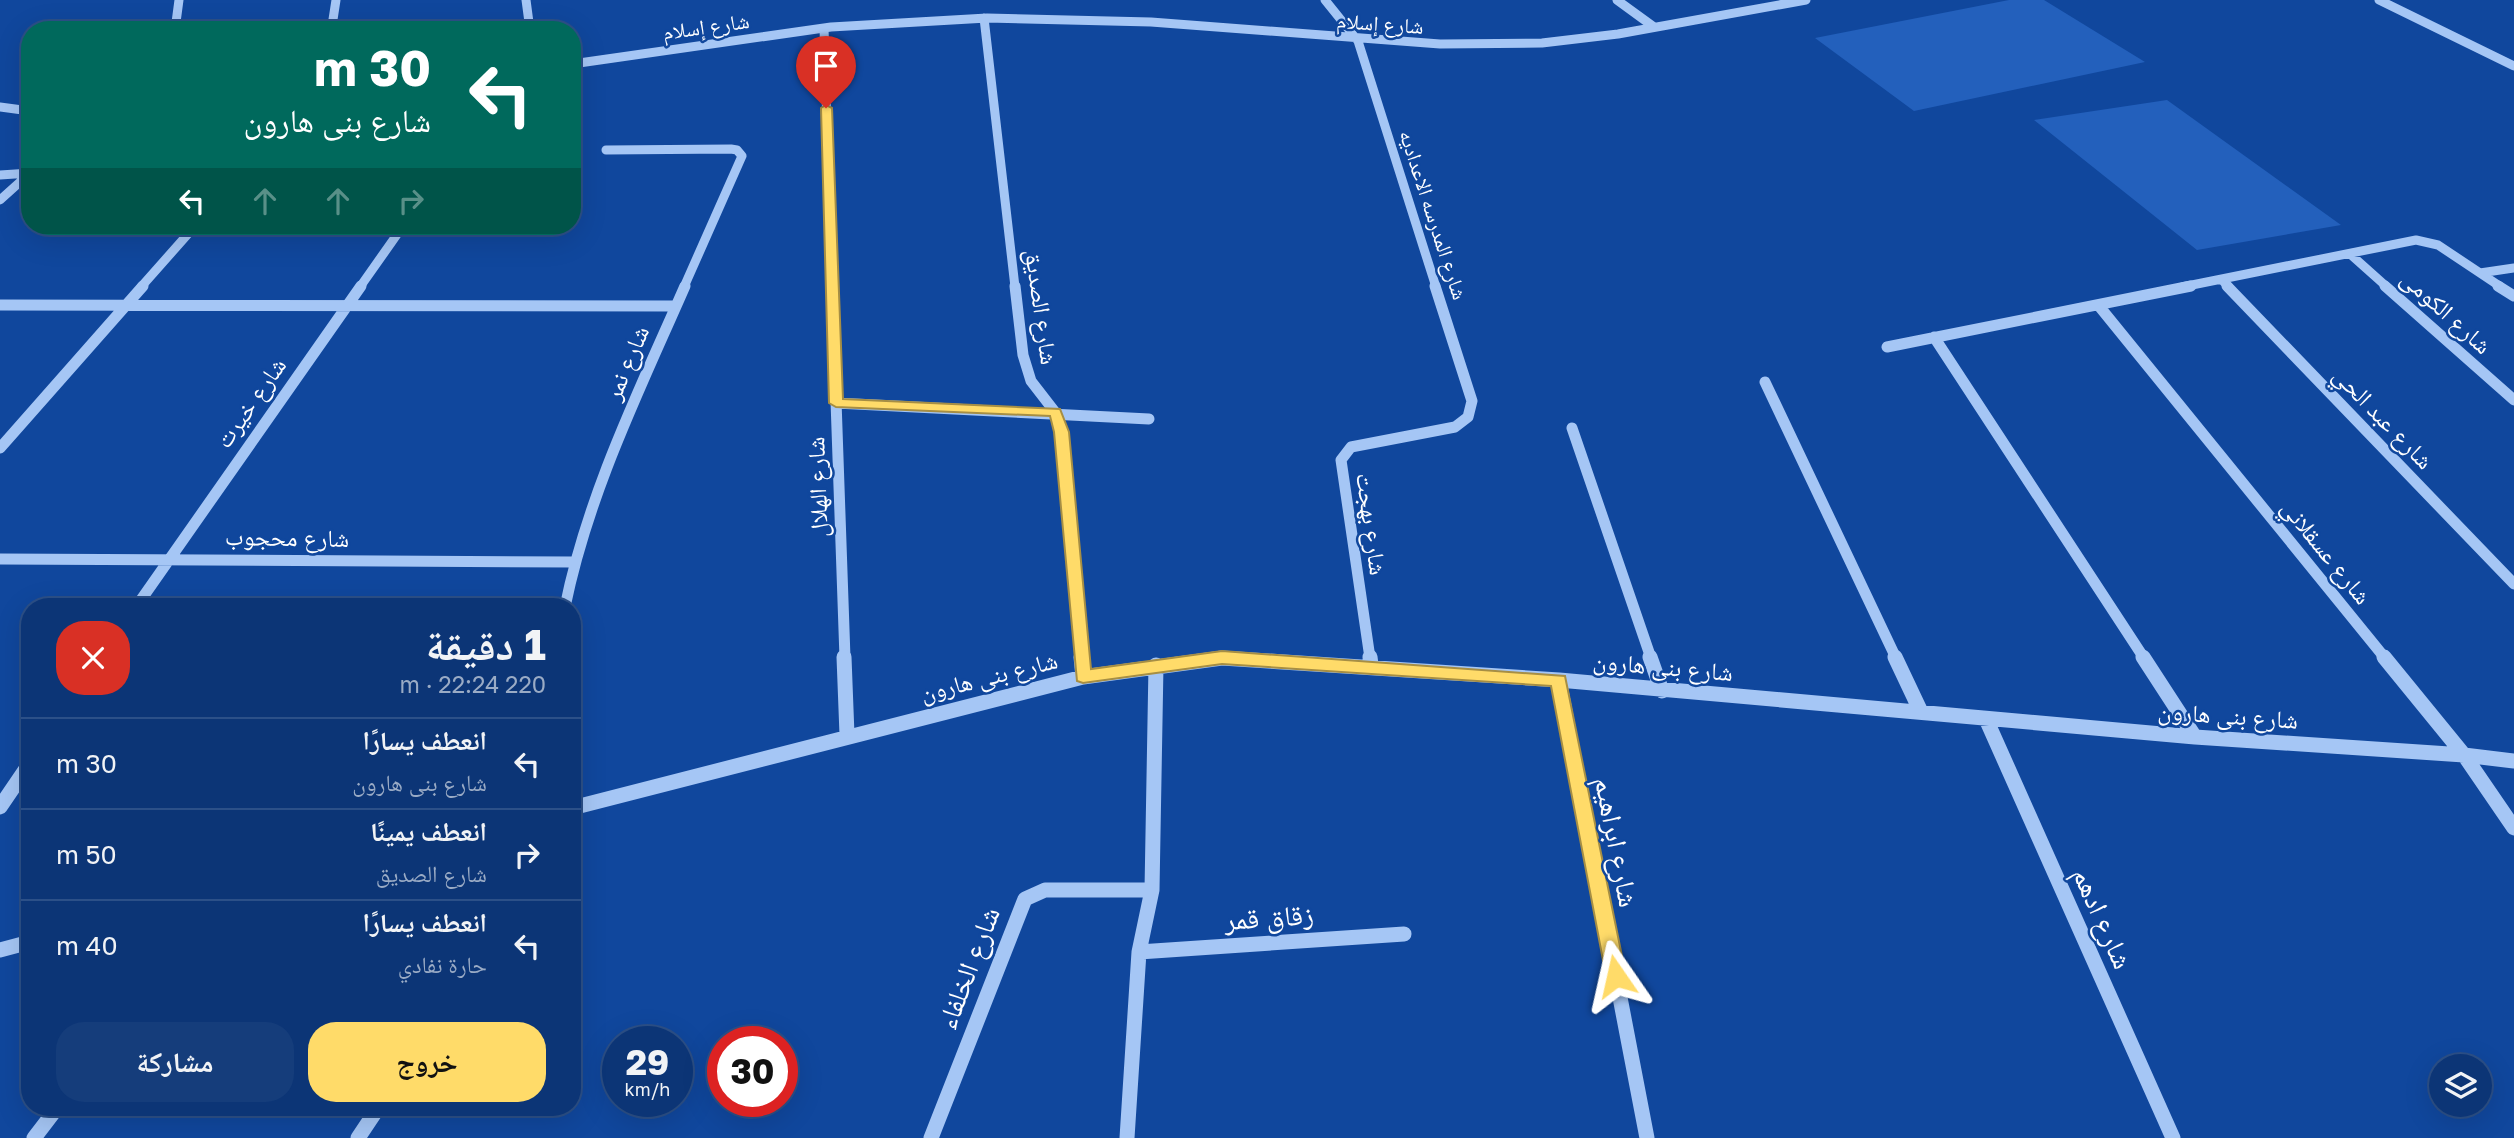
<!DOCTYPE html>
<html lang="ar">
<meta charset="utf-8">
<style>
:root{--surface:#0c3576;--page:#153d7b;--text:#f1f3f6;--muted:#9aabc5;--line:#2c5088;--accent:#ffdb69}
body{margin:0;font-family:"Golos Text","Noto Naskh Arabic",sans-serif;background:var(--page);color:var(--text);direction:rtl;height:100vh;display:flex;flex-direction:column;font-size:26px;white-space:nowrap}
*{box-sizing:border-box;margin:0}
p{font-size:23px;color:var(--muted)}
.icon{flex:none;width:38px;height:38px;fill:none;stroke:currentColor;stroke-width:2;stroke-linecap:round;stroke-linejoin:round}
.map{position:relative;flex:1;overflow:hidden;direction:ltr}
.panel{position:absolute;left:21px;top:598px;width:560px;height:518px;display:flex;flex-direction:column;background:var(--surface);border-radius:28px;box-shadow:0 7px 28px #0002,0 0 0 2px var(--line);direction:rtl}
.panel>*{flex:none}
.banner{position:absolute;left:21px;top:21px;width:560px;height:214px;border-radius:28px;box-shadow:0 7px 28px #0002,0 0 0 2px var(--line);direction:rtl;background:#00695c;color:#fff;overflow:hidden}
.tools{position:absolute;left:2429px;top:1054px;display:grid;gap:14px}
.tools a{display:grid;place-items:center;width:63px;height:63px;border-radius:50%;background:var(--surface);box-shadow:0 7px 28px #0002,0 0 0 2px var(--line);font-size:35px}
.speed{position:absolute;left:602px;top:1026px;display:flex;gap:14px;font-size:35px;font-weight:700;text-align:center}
.speed>*{display:grid;place-content:center;width:91px;height:91px;border-radius:50%;background:var(--surface);box-shadow:0 7px 28px #0002,0 0 0 2px var(--line);line-height:1}
.speed small{font-size:18px;font-weight:400}
.speed .limit{border:10px solid #d22;background:#fff;color:#111}
.pin{position:absolute;display:grid;place-items:center;width:60px;height:60px;color:#fff;margin:-72px -30px;border-radius:50% 50% 50% 0;rotate:-45deg;box-shadow:0 0 7px #0007}
.pin .icon{rotate:45deg}
.me{position:absolute;width:77px;margin:-38px;rotate:349deg;stroke-linejoin:round;filter:drop-shadow(0 0 5px #0008)}
.turn{display:flex;align-items:center;gap:24px;height:147px;padding:0 35px;font-size:32px}
.turn .icon{width:91px;height:91px;stroke-width:2.5}
.turn b{display:block;font-size:49px;line-height:60px}
.lanes{display:flex;align-items:center;height:66px;padding:0 35px;background:#0003;justify-content:center;gap:35px;direction:ltr}
.lanes .off{opacity:.35}
.round{display:grid;place-items:center;flex:none;width:74px;height:74px;border-radius:28px;background:var(--page)}
.headline{display:flex;align-items:center;justify-content:space-between;height:119px;padding:0 35px}
h1{font-size:42px;font-weight:700;line-height:52px}
.primary-button{display:flex;gap:14px;margin-top:auto;padding:14px 35px}
.primary-button a{flex:1;height:80px;border-radius:28px;background:var(--accent);color:#111;font-size:28px;font-weight:700;line-height:80px;text-align:center}
.primary-button a+a{background:var(--page);color:var(--text)}
ul{padding:0;list-style:none}
li{display:flex;align-items:center;gap:21px;height:91px;padding:0 35px;border-top:2px solid var(--line)}
li div{flex:1}
li b{display:block;font-size:26px}
li em{font-style:normal}
.map>svg:first-child{display:block}
.green{fill:#2360bc}
.lines{fill:none;stroke-linecap:round;stroke-linejoin:round}
.minor-far2{stroke:#a5c6f5;stroke-width:9}
.minor-far1{stroke:#a5c6f5;stroke-width:11}
.minor{stroke:#a5c6f5;stroke-width:15}
.route{fill:#ffdb69;stroke:#a68e44;stroke-width:2}
.labels{text-anchor:middle;stroke-width:5;stroke-linejoin:round;paint-order:stroke}
.far-street-label{font-size:21px;fill:#fff;stroke:#10479d}
.street-label{font-size:24px;fill:#fff;stroke:#10479d}
.near-street-label{font-size:28px;fill:#fff;stroke:#10479d}
</style>
<div class="map">
<svg width="2514" height="1138" viewBox="0 0 2514 1138">
<rect width="100%" height="100%" fill="#10479d"/>
<path class="green" d="M2009,0H2044L2145,62L1914,111L1815,38Z
M2167,100L2341,225L2197,250L2034,120Z"/>
<g class="lines">
<path class="minor-far2" d="M526,0L530,30
M1325,0L1358,41L1436,287
M1617,0L1654,27
M2379,0L2514,66
M984,18L1015,287
M332,26L336,0
M824,28L832,287
M175,30L179,0
M572,64L831,27L987,18L1151,22L1440,44L1542,43L1618,34L1806,0
M0,107L30,111
M606,150L731,149L737,150L742,156L684,287
M0,175L30,173
M0,200L30,173
M2350,254L2387,287
M2480,273L2514,268
M2222,280L2229,287
M141,287L195,226
M360,287L403,226
M2182,287L2416,240L2438,245L2501,287"/>
<path class="minor-far1" d="M832,286L845,658
M1015,286L1023,355L1031,381L1055,412L1062,432L1081,658
M2227,286L2514,584
M2385,286L2514,400
M2498,286L2514,296
M0,305L675,306
M2099,306L2385,658
M1934,337L2144,658
M1887,347L2191,286
M1765,382L1896,658
M836,403L1149,419
M1572,428L1651,658
M0,448L143,286
M0,559L574,562
M136,607L361,286
M565,607C588,494 639,391 685,286
M1219,658H1228
M1370,658L1341,460L1351,447L1455,427L1468,417L1472,401L1435,286"/>
<path class="minor" d="M844,657L847,735
M1081,657L1083,677
M1370,657L1371,665
M1650,657L1662,691
M1895,657L1921,712
M2143,657L2195,737
M2384,657L2464,755L2514,828
M1559,680L1647,1138
M1986,719L2173,1138
M0,807L30,763
M572,808L1083,677L1222,658L1559,680L2195,737L2464,755L2514,761
M0,950L30,942
M1139,952L1404,934
M34,1138L57,1108
M358,1138L378,1108
M931,1138L1025,899L1045,890H1152
M1127,1138L1139,952L1152,890L1156,665"/>
</g>
<path class="route" d="M826,105L832,108L843,399L1060,409L1069,432L1091,669L1222,651L1565,676L1626,976L1623,983L1616,986L1609,983L1606,976L1551,686L1222,664L1083,683L1077,681L1054,432L1050,416L836,407L829,403L821,108Z"/>
<g class="labels">
<g class="far-street-label">
<text transform="translate(1380 24) rotate(4)" y="7">شارع إسلام</text>
<text transform="translate(706 27) rotate(-8)" y="7">شارع إسلام</text>
<text transform="translate(1433 215) rotate(72)" y="7">شارع المدرسه الاعداديه</text>
</g>
<g class="street-label">
<text transform="translate(1041 307) rotate(82)" y="8">شارع الصديق</text>
<text transform="translate(2446 312) rotate(42)" y="8">شارع الكومى</text>
<text transform="translate(627 363) rotate(-67)" y="8">شارع نمر</text>
<text transform="translate(251 403) rotate(-55)" y="8">شارع خيرت</text>
<text transform="translate(2383 418) rotate(46)" y="8">شارع عبد الحي</text>
<text transform="translate(818 487) rotate(-92)" y="8">شارع الهلال</text>
<text transform="translate(1371 524) rotate(82)" y="8">شارع بهجت</text>
<text transform="translate(287 538) rotate(1)" y="8">شارع محجوب</text>
<text transform="translate(2326 552) rotate(51)" y="8">شارع عسقلاني</text>
<text transform="translate(1663 667) rotate(5)" y="8">شارع بنى هارون</text>
<text transform="translate(989 677) rotate(-14)" y="8">شارع بنى هارون</text>
<text transform="translate(2228 716) rotate(4)" y="8">شارع بنى هارون</text>
</g>
<g class="near-street-label">
<text transform="translate(1617 842) rotate(79)" y="10">شارع ابراهيم</text>
<text transform="translate(1269 917) rotate(-4)" y="10">زقاق قمر</text>
<text transform="translate(2103 918) rotate(66)" y="10">شارع ادهم</text>
<text transform="translate(968 968) rotate(-69)" y="10">شارع الخلفاء</text>
</g>
</g>
</svg>
<div class="tools">
<a><svg class="icon" aria-label="layers" viewBox="0 0 24 24"><path d="M12 4l9 5-9 5-9-5zM3 14l9 5 9-5"/></svg></a>
</div>
<div class="speed"><div>29<small>km/h</small></div><div class="limit">30</div></div>
<div class="pin" style="left:826px;top:108px;background:#d93025"><svg class="icon" aria-label="arrive" viewBox="0 0 24 24"><path d="M6 21V4h12l-3 4 3 4H6"/></svg></div>
<svg class="me" style="left:1616px;top:976px" viewBox="-20 -20 40 40"><path d="M0-17L14 15 0 8-14 15z" fill="#ffdb69" stroke="#fff" stroke-width="4"/></svg>
<div class="banner">
<div class="turn"><svg class="icon" aria-label="left" viewBox="0 0 24 24"><path d="M17 20v-9H6M10 6l-5 5 5 5"/></svg><div><b>30 m</b>شارع بنى هارون</div></div>
<div class="lanes"><svg class="icon" aria-label="left" viewBox="0 0 24 24"><path d="M17 20v-9H6M10 6l-5 5 5 5"/></svg><svg class="icon off" aria-label="ahead" viewBox="0 0 24 24"><path d="M12 20V5M6 11l6-6 6 6"/></svg><svg class="icon off" aria-label="ahead" viewBox="0 0 24 24"><path d="M12 20V5M6 11l6-6 6 6"/></svg><svg class="icon off" aria-label="right" viewBox="0 0 24 24"><path d="M7 20v-9h11M14 6l5 5-5 5"/></svg></div>
</div>
<section class="panel">
<div class="headline"><div><h1>1 دقيقة</h1><p>220 m · 22:24</p></div><a class="round" style="background:#d93025;color:#fff"><svg class="icon" aria-label="close" viewBox="0 0 24 24"><path d="M6 6l12 12M18 6L6 18"/></svg></a></div>
<ul>
<li><svg class="icon" aria-label="left" viewBox="0 0 24 24"><path d="M17 20v-9H6M10 6l-5 5 5 5"/></svg><div><b>انعطف يسارًا</b><p>شارع بنى هارون</p></div><em>30 m</em></li>
<li><svg class="icon" aria-label="right" viewBox="0 0 24 24"><path d="M7 20v-9h11M14 6l5 5-5 5"/></svg><div><b>انعطف يمينًا</b><p>شارع الصديق</p></div><em>50 m</em></li>
<li><svg class="icon" aria-label="left" viewBox="0 0 24 24"><path d="M17 20v-9H6M10 6l-5 5 5 5"/></svg><div><b>انعطف يسارًا</b><p>حارة نفادي</p></div><em>40 m</em></li>
</ul>
<div class="primary-button"><a>خروج</a><a>مشاركة</a></div>
</section>
</div>
